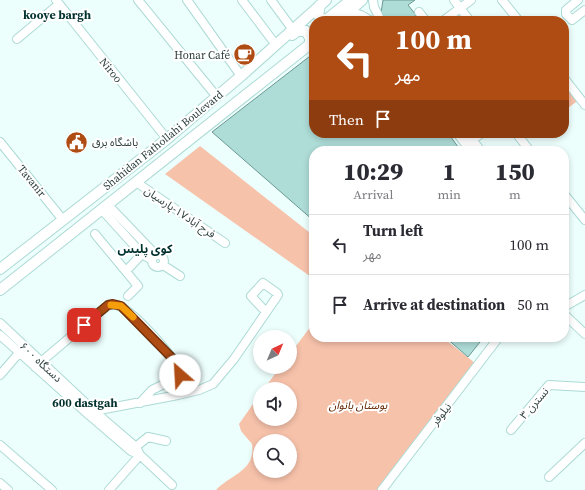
<!DOCTYPE html>
<meta charset="utf-8">
<style>
:root{--surface:#fff;--page:#f2f2f3;--text:#2b2b33;--muted:#7c7c81;--line:#e1e1e2}
body{margin:0;font-family:"Source Serif 4","Noto Sans Arabic",serif;background:var(--page);color:var(--text);height:100vh;display:flex;flex-direction:column;font-size:15px;white-space:nowrap}
*{box-sizing:border-box;margin:0}
p{font-size:13px;color:var(--muted)}
.icon{flex:none;width:22px;height:22px;fill:none;stroke:currentColor;stroke-width:2;stroke-linecap:round;stroke-linejoin:round}
.map{position:relative;flex:1;overflow:hidden}
.drawer{position:absolute;left:309px;top:146px;width:260px;height:196px;display:flex;flex-direction:column;background:var(--surface);border-radius:16px;box-shadow:0 2px 6px #0003}
.drawer>*{flex:none}
.guide{position:absolute;left:309px;top:16px;width:260px;height:122px;border-radius:16px;box-shadow:0 2px 6px #0003;background:#af4c13;color:#fff;overflow:hidden}
.needle{width:26px;rotate:44deg}
.buttons{position:absolute;left:253px;top:330px;display:grid;gap:8px}
.buttons a{display:grid;place-items:center;width:44px;height:44px;border-radius:50%;background:var(--surface);box-shadow:0 2px 6px #0003;font-size:20px}
.pin{position:absolute;display:grid;place-items:center;width:34px;height:34px;color:#fff;margin:-17px;border-radius:8px;box-shadow:0 2px 6px #0006}
.me{position:absolute;width:44px;margin:-22px;rotate:334deg;stroke-linejoin:round;filter:drop-shadow(0 0 3px #0008)}
.turn{display:flex;align-items:center;gap:14px;height:84px;padding:0 20px;font-size:18px}
.turn .icon{width:52px;height:52px;stroke-width:2.5}
.turn b{display:block;font-size:28px;line-height:34px}
.then{display:flex;align-items:center;height:38px;padding:0 20px;background:#0003;gap:8px;font-size:15px}
.eta{display:flex;justify-content:space-evenly;align-items:center;height:68px;text-align:center}
.eta b{font-size:24px;font-weight:800;line-height:28px}
ul{padding:0;list-style:none}
li{display:flex;align-items:center;gap:12px;height:60px;padding:0 20px;border-top:1px solid var(--line)}
li div{flex:1}
li b{display:block;font-size:15px}
li em{font-style:normal}
.map>svg:first-child{display:block}
.green{fill:#f7c2aa;fill-rule:evenodd}
.building{fill:#aedcd7;stroke:#6c9894}
.lines{fill:none;stroke-linecap:round;stroke-linejoin:round}
.minor-casing{stroke:#acdad5;stroke-width:10}
.major-casing{stroke:#acdad5;stroke-width:12}
.minor{stroke:#fff;stroke-width:8}
.major{stroke:#fff;stroke-width:10}
.route-casing{stroke:#72310c;stroke-width:10}
.route{stroke:#af4c13;stroke-width:7}
.slow{stroke:#f59e0b;stroke-width:7}
.labels{text-anchor:middle;stroke-width:4;stroke-linejoin:round;paint-order:stroke}
.poi-label{font-size:11px;fill:#2c3e3d;stroke:#fff;text-anchor:end}
.street-label{font-size:11px;fill:#2c3e3d;stroke:#fff}
.park-label{font-size:11px;font-style:italic;fill:#622400;stroke:#fff}
.neighbourhood-label{font-size:12px;font-weight:bold;fill:#02322f;stroke:#fff}
</style>
<div class="map">
<svg width="585" height="490" viewBox="0 0 585 490">
<rect width="100%" height="100%" fill="#edfffd"/>
<path class="green" d="M564,78L580,99L564,111Z
M200,146L314,236V279L165,174Z
M314,322V337H442L475,363L379,490H216C231,474 256,471 252,444L241,431L239,424L260,394V419H290V389H264L280,367H290V354ZM260,441H290V471H260Z"/>
<path class="building" d="M383,0H415L408,5L416,15L409,21H387L381,13Z
M314,53V133H448L461,151H314V221L212,132Z
M445,337H484L468,357Z"/>
<g class="lines">
<defs>
<path id="minor" d="M56,0L167,139
M138,0L217,97
M187,0L241,76
M242,0L276,45
M271,0L293,30
M373,0L374,7L381,21
M454,0L470,21
M502,0L519,21
M578,0L566,10V14L572,20L585,10
M349,11L361,15L371,21
M419,12L426,21
M443,21L471,0
M17,39L59,4
M564,78L585,105
M457,133L471,151
M467,133L481,151
M516,133L530,151
M0,142L63,220
M468,143L482,133
M136,182L225,243
M564,194L585,220
M108,205L156,255
M102,210L142,254L152,260
M95,234L138,286L128,296
M152 261a6 6 0 1 1 12 0a6 6 0 1 1-12 0Z
M163,265L180,276
M126,271L142,254
M564,307L585,295
M564,314L585,334
M0,323L94,411L136,447L140,455
M0,335L89,415L131,451L140,455L172,485
M35,367L108,305H117C134,311 172,355 180,371L178,377L152,390L140,403
M0,375L19,353
M89,415L94,411L178,395L199,390L213,384L234,359L278,295L277,293L263,283L251,296L266,312
M511,430L549,385L585,387
M0,445L52,490
M133,449L148,437L166,441
M549,477L585,443
M0,483L8,490
M109,490L140,455
M382,490L499,337"/>
<path id="major" d="M320,5L318,15L323,20H326L351,0
M338,21L362,0
M292,35L297,31H306L310,38V44
M0,269L167,139L241,76L326,0
M0,290L314,41"/>
</defs>
<use href="#minor" class="minor-casing"/>
<use href="#major" class="major-casing"/>
<use href="#minor" class="minor"/>
<use href="#major" class="major"/>
</g>
<g class="lines">
<defs>
<path id="route" d="M84,325L108,305L113,304L121,306L175,361L180,371V375"/>
</defs>
<use href="#route" class="route-casing"/>
<use href="#route" class="route"/>
<path class="slow" d="M111,305L121,306L133,317"/>
</g>
<defs>
<symbol id="cafe-disc" viewBox="-11 -11 22 22"><circle r="9.5" fill="#af4c13" stroke="#fff"/><path d="M-5.5-4.5H6V0H3Q3 3.5 0 3.5H-2.5Q-5.5 3.5-5.5 0ZM3-3.2v2h1.7v-2ZM-6 4.5H4V6H-6Z" fill="#fff"/></symbol>
<symbol id="civic-disc" viewBox="-11 -11 22 22"><circle r="9.5" fill="#af4c13" stroke="#fff"/><path d="M-.6-6.5H3V-4.5H.6V-3L4-1V1h2V6H-6V1h2V-1L-.6-3ZM-1.2 2.5V6h2.4V2.5Z" fill="#fff"/></symbol>
</defs>
<g fill-rule="evenodd">
<use href="#cafe-disc" x="232" y="42" width="25" height="25"/>
<use href="#civic-disc" x="64" y="130" width="25" height="25"/>
</g>
<g class="labels">
<g class="poi-label">
<text x="230" y="59">Honar Café</text>
<text x="92" y="146" text-anchor="start">باشگاه برق</text>
</g>
<g class="street-label">
<text transform="translate(111 70) rotate(51)" y="4">Niroo</text>
<text transform="translate(163 140) rotate(-39)" y="4">Shahidan Fathollahi Boulevard</text>
<text transform="translate(32 181) rotate(51)" y="4">Tavanir</text>
<text transform="translate(180 212) rotate(34)" y="4">فرح آباد۱۷-پارسیان</text>
<text transform="translate(41 362) rotate(43)" y="4">۶۰۰ دستگاه</text>
<text transform="translate(534 403) rotate(-49)" y="4">نسترن ۳</text>
<text transform="translate(441 414) rotate(-52)" y="4">نیلوفر</text>
</g>
<g class="park-label">
<text x="358" y="409">بوستان بانوان</text>
</g>
<g class="neighbourhood-label">
<text x="57" y="19">kooye bargh</text>
<text x="145" y="253">کوی پلیس</text>
<text x="85" y="407">600 dastgah</text>
</g>
</g>
</svg>
<div class="buttons">
<a><svg class="needle" viewBox="-14 -14 28 28"><path d="M0-13l5 13h-10z" fill="#e53935"/><path d="M0 13l5-13h-10z" fill="#7c7c81"/></svg></a>
<a><svg class="icon" aria-label="sound" viewBox="0 0 24 24"><path d="M4 9h4l5-4v14l-5-4H4zM17 9q2 3 0 6"/></svg></a>
<a><svg class="icon" aria-label="search" viewBox="0 0 24 24"><circle cx="10" cy="10" r="6"/><path d="M15 15l6 6"/></svg></a>
</div>
<div class="pin" style="left:84px;top:325px;background:#d93025"><svg class="icon" aria-label="arrive" viewBox="0 0 24 24"><path d="M6 21V4h12l-3 4 3 4H6"/></svg></div>
<svg class="me" style="left:180px;top:375px" viewBox="-20 -20 40 40"><circle r="19" fill="#fff"/><path d="M0-13L10 11 0 6-10 11z" fill="#af4c13"/></svg>
<div class="guide">
<div class="turn"><svg class="icon" aria-label="left" viewBox="0 0 24 24"><path d="M17 20v-9H6M10 6l-5 5 5 5"/></svg><div><b>100 m</b>مهر</div></div>
<div class="then">Then<svg class="icon" aria-label="arrive" viewBox="0 0 24 24"><path d="M6 21V4h12l-3 4 3 4H6"/></svg></div>
</div>
<section class="drawer">
<div class="eta">
<div><b>10:29</b><p>Arrival</p></div>
<div><b>1</b><p>min</p></div>
<div><b>150</b><p>m</p></div>
</div>
<ul>
<li><svg class="icon" aria-label="left" viewBox="0 0 24 24"><path d="M17 20v-9H6M10 6l-5 5 5 5"/></svg><div><b>Turn left</b><p>مهر</p></div><em>100 m</em></li>
<li><svg class="icon" aria-label="arrive" viewBox="0 0 24 24"><path d="M6 21V4h12l-3 4 3 4H6"/></svg><div><b>Arrive at destination</b></div><em>50 m</em></li>
</ul>
</section>
</div>
